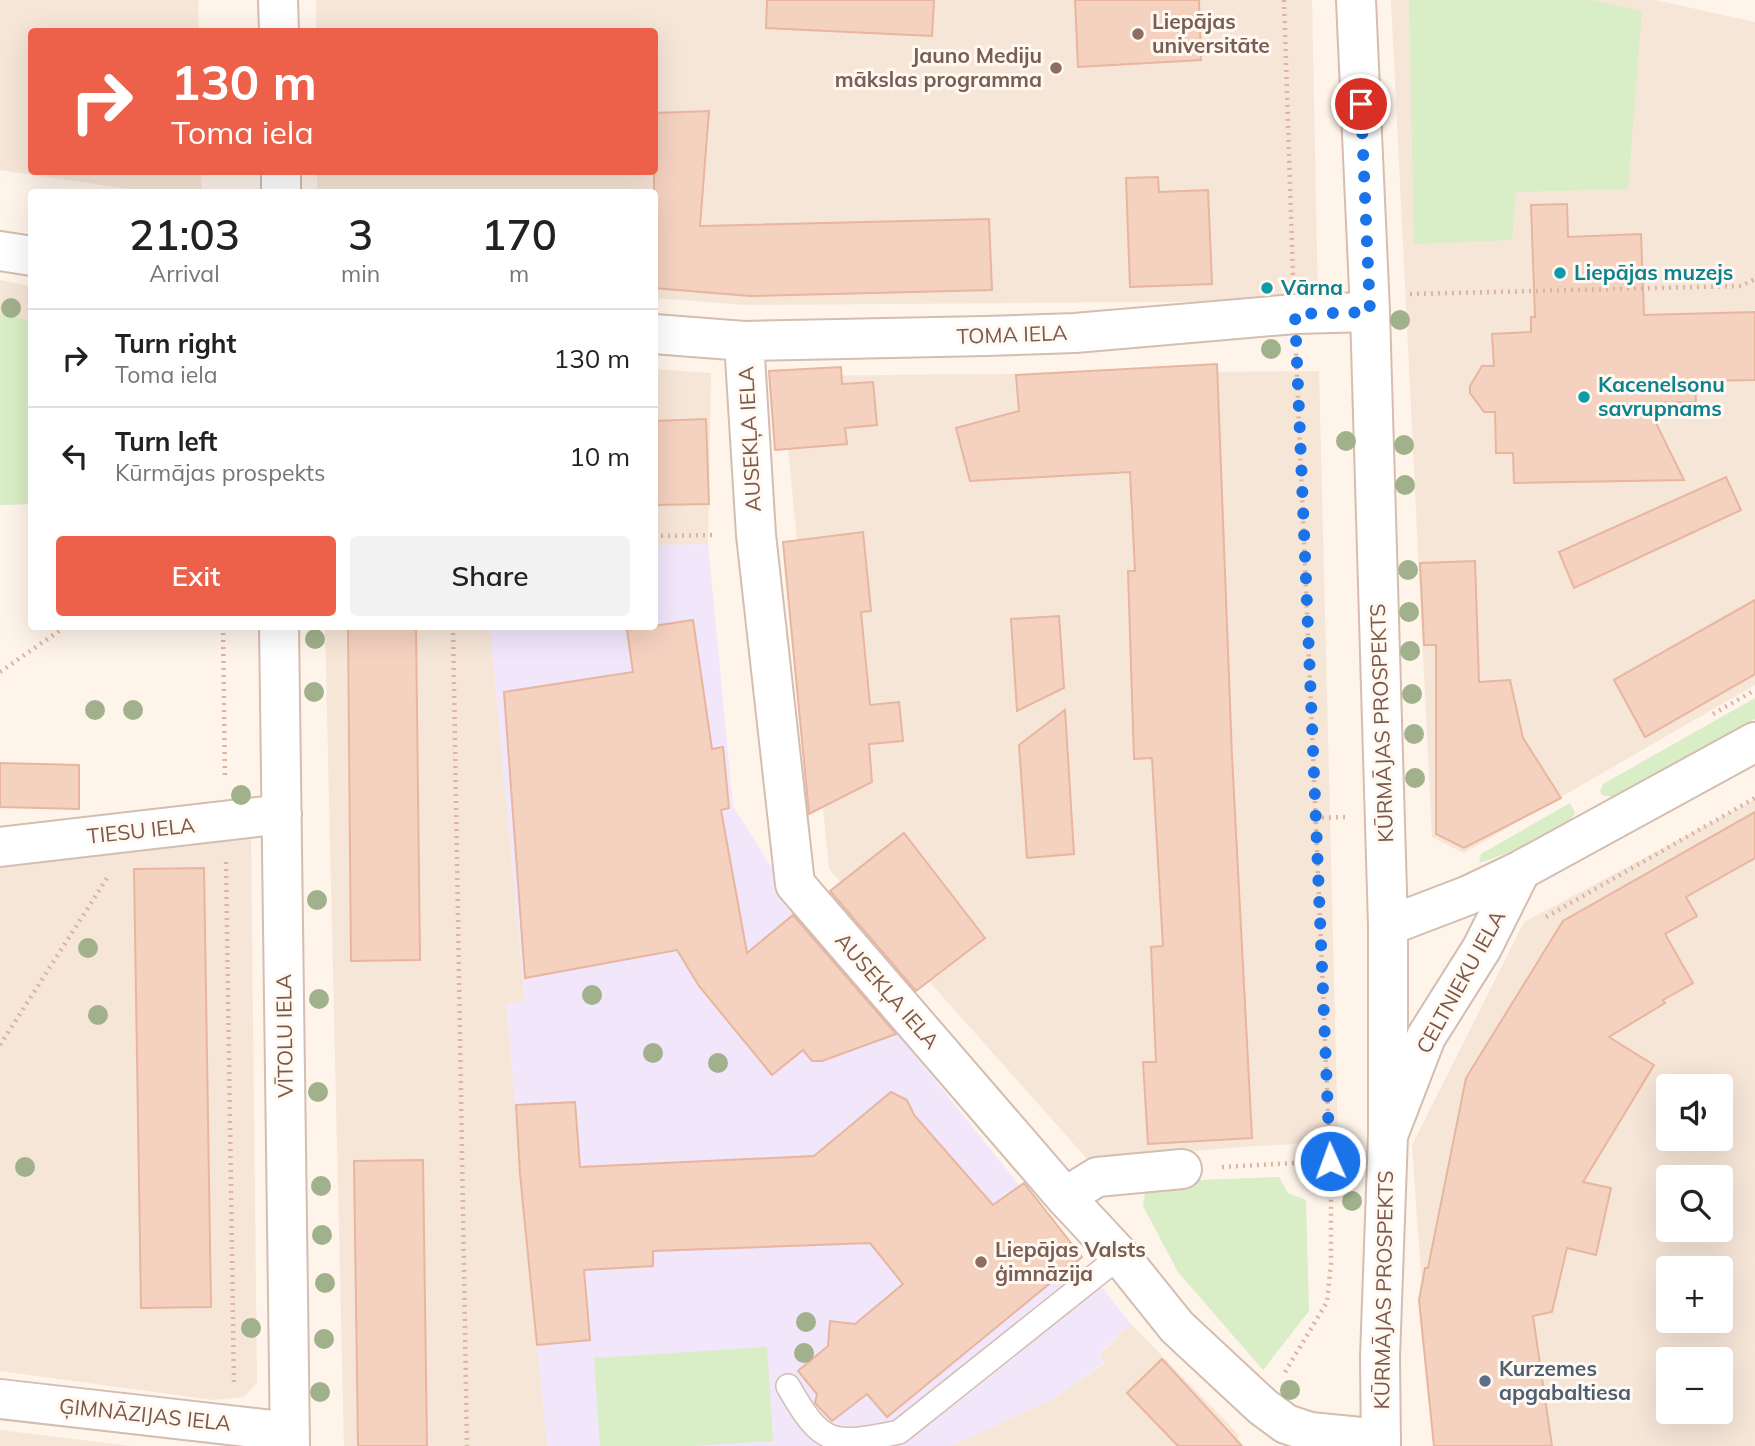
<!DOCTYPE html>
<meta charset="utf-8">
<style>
:root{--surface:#fff;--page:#f2f2f2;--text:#222;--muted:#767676;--line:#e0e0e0;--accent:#ed614a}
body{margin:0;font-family:Mulish,sans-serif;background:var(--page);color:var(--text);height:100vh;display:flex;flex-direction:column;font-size:26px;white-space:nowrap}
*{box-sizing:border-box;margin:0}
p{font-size:23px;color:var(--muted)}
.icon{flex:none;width:38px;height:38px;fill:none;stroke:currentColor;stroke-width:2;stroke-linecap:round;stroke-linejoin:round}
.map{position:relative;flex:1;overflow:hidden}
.sheet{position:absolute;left:28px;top:189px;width:630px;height:441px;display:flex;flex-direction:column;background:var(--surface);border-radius:7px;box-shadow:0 7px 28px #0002}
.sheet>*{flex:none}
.guide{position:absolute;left:28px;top:28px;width:630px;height:147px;border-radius:7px;box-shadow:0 7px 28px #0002;background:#ed614a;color:#fff;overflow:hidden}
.controls{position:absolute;left:1656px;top:1074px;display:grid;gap:14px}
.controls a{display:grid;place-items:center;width:77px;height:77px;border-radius:7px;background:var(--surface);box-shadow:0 7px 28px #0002;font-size:35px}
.pin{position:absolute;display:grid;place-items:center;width:60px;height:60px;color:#fff;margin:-30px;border:4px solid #fff;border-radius:50%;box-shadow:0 2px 7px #0007}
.me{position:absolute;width:77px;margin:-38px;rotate:358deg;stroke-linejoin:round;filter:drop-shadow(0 0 5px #0008)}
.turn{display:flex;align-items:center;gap:24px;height:147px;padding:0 28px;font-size:32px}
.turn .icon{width:91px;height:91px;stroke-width:2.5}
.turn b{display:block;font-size:49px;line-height:60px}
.eta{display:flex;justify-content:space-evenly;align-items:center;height:119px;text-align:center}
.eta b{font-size:42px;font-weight:600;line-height:49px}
.action{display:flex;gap:14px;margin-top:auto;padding:14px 28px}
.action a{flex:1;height:80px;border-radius:7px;background:var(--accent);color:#fff;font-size:28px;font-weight:600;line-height:80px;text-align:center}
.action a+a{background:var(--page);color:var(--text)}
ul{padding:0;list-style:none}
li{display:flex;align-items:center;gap:21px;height:98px;padding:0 28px;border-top:2px solid var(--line)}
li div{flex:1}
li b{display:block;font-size:26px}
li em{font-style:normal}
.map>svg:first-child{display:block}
.residential{fill:#f6e6d8;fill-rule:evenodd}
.education{fill:#f1e6fa}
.green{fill:#d9edc6}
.building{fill:#f5d1c0;stroke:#e8b59f;stroke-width:2}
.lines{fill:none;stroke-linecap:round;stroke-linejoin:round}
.lane-casing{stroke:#d4bdb1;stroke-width:26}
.street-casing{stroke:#d4bdb1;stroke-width:42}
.secondary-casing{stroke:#d7bdad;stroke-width:42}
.path{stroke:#dbb4a2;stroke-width:4.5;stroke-dasharray:2 5;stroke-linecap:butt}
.lane{stroke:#fff;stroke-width:23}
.street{stroke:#fff;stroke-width:38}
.secondary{stroke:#fff;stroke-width:38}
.tree{fill:#a1b18c}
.route{stroke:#1a73e8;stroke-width:12;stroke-dasharray:0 21.6}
.education-dot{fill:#8d6e63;stroke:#fff9f1;stroke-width:2.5}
.culture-dot{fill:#0f9aa8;stroke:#fff9f1;stroke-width:2.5}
.service-dot{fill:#5c6f8a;stroke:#fff9f1;stroke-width:2.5}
.labels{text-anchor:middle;stroke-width:6;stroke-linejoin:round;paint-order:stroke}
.education-label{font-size:21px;font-weight:bold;fill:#785e54;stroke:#fff9f1;text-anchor:start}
.culture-label{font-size:21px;font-weight:bold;fill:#0d838f;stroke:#fff9f1;text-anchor:start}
.street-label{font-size:21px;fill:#7b584b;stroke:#fff9f1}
.service-label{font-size:21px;font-weight:bold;fill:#4e5e75;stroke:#fff9f1;text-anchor:start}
</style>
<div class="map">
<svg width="1755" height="1446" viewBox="0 0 1755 1446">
<rect width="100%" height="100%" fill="#fef4ea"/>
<path class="residential" d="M0,0H198L199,31L32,32V172H201L202,192H149L0,170Z
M316,0H1312L1318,301L745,305L655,298L654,192H317V172H654V32L316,31Z
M1391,0H1655L1755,22V685L1464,853L1432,837Z
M0,280L31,286V504L0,505Z
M654,369L711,373L708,544L655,545Z
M1319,371L1338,1142L1255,1146L1088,1160L829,869L781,376Z
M325,627H490L525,1003L506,1004L547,1446H344Z
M1755,799V1446H1433L1412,1145L1524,922ZM1668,1087H1720V1139H1668ZM1668,1178H1720V1230H1668ZM1668,1269H1720V1321H1668ZM1668,1360H1720V1412H1668Z
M251,835L257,1383L244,1397L213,1400L0,1371V861Z
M1131,1324L1240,1436L1231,1446H951L1055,1398L1105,1363L1099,1355Z
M0,1430L131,1446H0Z"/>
<path class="education" d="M708,544L733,806L798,910L1131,1324L1099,1354L1105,1362L1055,1398L951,1446H547L506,1003L525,1002L490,627L654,626L655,545Z"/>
<path class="green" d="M1409,0H1592L1642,11L1628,189L1516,192L1512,240L1414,244Z
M0,314L31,320V504L0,505Z
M1755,698V719L1614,797L1602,795L1600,791L1603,784Z
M1570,803L1575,813C1567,830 1499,857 1479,863L1481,854Z
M1279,1177L1288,1193L1306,1200L1309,1311L1263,1370L1178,1272L1143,1206L1147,1182Z
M767,1347L773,1441L692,1446H600L594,1358Z"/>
<path class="building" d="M767,0H934L932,36L766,28Z
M1075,0H1199L1201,60L1078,67Z
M709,111L700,226L989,219L992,290L750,296L654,288V113Z
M1158,177L1159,192L1208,190L1212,284L1130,287L1126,178Z
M1567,204L1568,237L1641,234L1644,315L1755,312V380L1695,381L1696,402L1646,403L1684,480L1514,483L1513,453H1496L1495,412H1484L1470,393V386L1482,366H1494L1492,334L1531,332V317H1535L1531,205Z
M1217,364L1232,756L1252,1138L1148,1144L1143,1062H1156L1151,947L1163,946L1152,758L1134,759L1128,571H1135L1130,472L970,481L956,428L1019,411L1016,375Z
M841,367L842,384L873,382L877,425L845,428L847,444L775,450L769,371Z
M706,419L709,504L654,505V421Z
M1726,477L1741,510L1574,588L1559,552Z
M863,532L871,611L861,612L870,705L899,702L903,741L869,744L872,782L809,814L783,542Z
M1475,561L1479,682L1510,680L1523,738L1561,798L1464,848L1436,834V645H1424L1420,563Z
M1755,600V674L1645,737L1614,680Z
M1059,616L1064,688L1017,711L1011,619Z
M693,620L712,749L723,747L729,808L721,810L747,953L793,915L896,1034L822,1061H812L803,1050L772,1075L699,986L677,950L525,978L504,692L633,672L627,630Z
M348,626H416L420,960L351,961Z
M1065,710L1074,854L1027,858L1019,745Z
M0,763L79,765V809L0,807Z
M1755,812V858L1686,897L1697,916L1665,934L1693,983L1663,1000L1665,1003L1609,1037L1654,1065L1583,1182L1611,1188L1596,1255L1567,1248L1552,1312L1533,1316L1552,1446H1434L1419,1300L1425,1268H1428L1466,1078L1563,921Z
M904,833L985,938L916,991L830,891Z
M204,868L211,1307L141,1308L134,869Z
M891,1092L907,1100L914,1115L993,1205L1024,1183L1082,1257L887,1417L867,1394L832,1421L815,1403L817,1394L798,1371L828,1346L830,1321L855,1324L903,1284L870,1243L653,1251V1266L584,1270L590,1340L537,1345L520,1174L516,1105L575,1102L580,1167L814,1156Z
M423,1160L427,1446H358L354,1161Z
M1162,1359L1242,1446H1178L1127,1393Z"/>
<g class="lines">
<defs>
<path id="lane" d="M788,1386C822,1446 832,1446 899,1432L1120,1256"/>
<path id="street" d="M278,0L279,32
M281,192V172
M0,251L32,256
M654,334L744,341L985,336L1075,333L1295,314L1370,312
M744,341L756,535L795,884L1065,1197L1120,1256L1177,1327L1263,1407L1286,1424L1310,1432L1381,1439
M279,626L290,1446
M0,847L282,814
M1388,926L1469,895L1521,870L1755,742
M1389,1133L1426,1037L1482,948L1521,870
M1065,1197L1097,1177L1182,1169
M0,1399L290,1432"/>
<path id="secondary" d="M1356,0L1370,312L1388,926V1135L1380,1357L1381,1446"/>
</defs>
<use href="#lane" class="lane-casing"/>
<use href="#street" class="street-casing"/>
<use href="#secondary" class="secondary-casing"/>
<path class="path" d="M1284,0L1293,275
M1410,294L1741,286L1755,279
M654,536L716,535
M223,626L225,780
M453,626L467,1446
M0,672L66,626
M1713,714L1755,690
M1315,818L1346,817
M226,862L234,1385
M1546,917L1755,798
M0,1045L109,875
M1222,1167L1330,1161
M1285,1372L1327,1302L1331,1264V1182L1296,353"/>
<use href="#lane" class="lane"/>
<use href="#street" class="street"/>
<use href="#secondary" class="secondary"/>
</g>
<g class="tree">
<circle cx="11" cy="308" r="10"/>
<circle cx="1400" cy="320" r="10"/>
<circle cx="1271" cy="349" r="10"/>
<circle cx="1346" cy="441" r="10"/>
<circle cx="1404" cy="445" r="10"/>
<circle cx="1405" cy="485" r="10"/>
<circle cx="1408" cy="570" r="10"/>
<circle cx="1409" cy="612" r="10"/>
<circle cx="315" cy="639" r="10"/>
<circle cx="1410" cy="651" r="10"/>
<circle cx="314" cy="692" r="10"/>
<circle cx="1412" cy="694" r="10"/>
<circle cx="95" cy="710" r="10"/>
<circle cx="133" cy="710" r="10"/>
<circle cx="1414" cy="734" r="10"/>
<circle cx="1415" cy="778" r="10"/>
<circle cx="241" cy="795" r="10"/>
<circle cx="317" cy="900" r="10"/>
<circle cx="88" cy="948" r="10"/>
<circle cx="592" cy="995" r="10"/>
<circle cx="319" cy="999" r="10"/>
<circle cx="98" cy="1015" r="10"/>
<circle cx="653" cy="1053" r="10"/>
<circle cx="718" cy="1063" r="10"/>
<circle cx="318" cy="1092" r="10"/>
<circle cx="25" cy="1167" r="10"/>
<circle cx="321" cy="1186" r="10"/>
<circle cx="1352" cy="1201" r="10"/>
<circle cx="322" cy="1235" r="10"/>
<circle cx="325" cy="1283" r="10"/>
<circle cx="806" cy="1322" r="10"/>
<circle cx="251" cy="1328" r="10"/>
<circle cx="324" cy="1339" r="10"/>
<circle cx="804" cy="1353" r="10"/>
<circle cx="1290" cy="1390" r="10"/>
<circle cx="320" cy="1392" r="10"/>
</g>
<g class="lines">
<path class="route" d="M1330,1161L1295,314L1370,312L1361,104"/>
</g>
<g class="education-dot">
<circle cx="1138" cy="34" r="7"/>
<circle cx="1056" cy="68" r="7"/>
<circle cx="981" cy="1262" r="7"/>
</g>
<g class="culture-dot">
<circle cx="1560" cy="273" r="7"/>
<circle cx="1267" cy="288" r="7"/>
<circle cx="1584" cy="397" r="7"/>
</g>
<circle class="service-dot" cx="1485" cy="1381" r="7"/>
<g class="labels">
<g class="education-label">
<text x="1152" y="29">Liepājas<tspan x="1152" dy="24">universitāte</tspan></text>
<text x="1042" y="63" text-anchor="end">Jauno Mediju<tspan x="1042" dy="24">mākslas programma</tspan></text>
<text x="995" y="1257">Liepājas Valsts<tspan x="995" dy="24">ģimnāzija</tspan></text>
</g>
<g class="culture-label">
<text x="1574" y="280">Liepājas muzejs</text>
<text x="1281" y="295">Vārna</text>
<text x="1598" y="392">Kacenelsonu<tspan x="1598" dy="24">savrupnams</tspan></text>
</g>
<g class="street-label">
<text transform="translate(1012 335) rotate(-2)" y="7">TOMA IELA</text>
<text transform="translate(750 439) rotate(-93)" y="7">AUSEKĻA IELA</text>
<text transform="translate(1382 723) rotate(-92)" y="7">KŪRMĀJAS PROSPEKTS</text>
<text transform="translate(141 831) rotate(-6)" y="7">TIESU IELA</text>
<text transform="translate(1461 982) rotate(-61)" y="7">CELTNIEKU IELA</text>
<text transform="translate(887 991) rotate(49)" y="7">AUSEKĻA IELA</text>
<text transform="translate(285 1036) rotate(-91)" y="7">VĪTOLU IELA</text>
<text transform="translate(1384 1290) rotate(-89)" y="7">KŪRMĀJAS PROSPEKTS</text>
<text transform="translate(145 1415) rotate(6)" y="7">ĢIMNĀZIJAS IELA</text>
</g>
<g class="service-label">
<text x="1499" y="1376">Kurzemes<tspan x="1499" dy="24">apgabaltiesa</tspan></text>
</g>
</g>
</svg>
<div class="controls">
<a><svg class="icon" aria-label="sound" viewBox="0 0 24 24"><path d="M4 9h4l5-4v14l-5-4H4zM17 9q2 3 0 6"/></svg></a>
<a><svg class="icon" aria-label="search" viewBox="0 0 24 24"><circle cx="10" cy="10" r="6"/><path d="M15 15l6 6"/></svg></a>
<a>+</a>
<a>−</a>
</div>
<div class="pin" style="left:1361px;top:104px;background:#d93025"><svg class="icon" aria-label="arrive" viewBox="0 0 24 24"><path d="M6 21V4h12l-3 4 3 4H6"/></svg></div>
<svg class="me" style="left:1330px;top:1161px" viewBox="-20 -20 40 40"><circle r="17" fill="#1a73e8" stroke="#fff" stroke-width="3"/><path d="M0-11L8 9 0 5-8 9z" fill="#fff"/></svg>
<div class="guide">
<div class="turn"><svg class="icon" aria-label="right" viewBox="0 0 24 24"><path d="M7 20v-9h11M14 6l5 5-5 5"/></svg><div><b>130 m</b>Toma iela</div></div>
</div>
<section class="sheet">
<div class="eta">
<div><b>21:03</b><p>Arrival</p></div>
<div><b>3</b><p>min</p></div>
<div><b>170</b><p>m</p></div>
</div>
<ul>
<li><svg class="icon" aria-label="right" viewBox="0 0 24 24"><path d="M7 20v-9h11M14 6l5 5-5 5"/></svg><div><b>Turn right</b><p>Toma iela</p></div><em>130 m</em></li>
<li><svg class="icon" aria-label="left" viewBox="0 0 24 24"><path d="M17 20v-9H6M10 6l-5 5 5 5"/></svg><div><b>Turn left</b><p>Kūrmājas prospekts</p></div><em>10 m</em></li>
</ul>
<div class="action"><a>Exit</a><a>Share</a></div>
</section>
</div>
